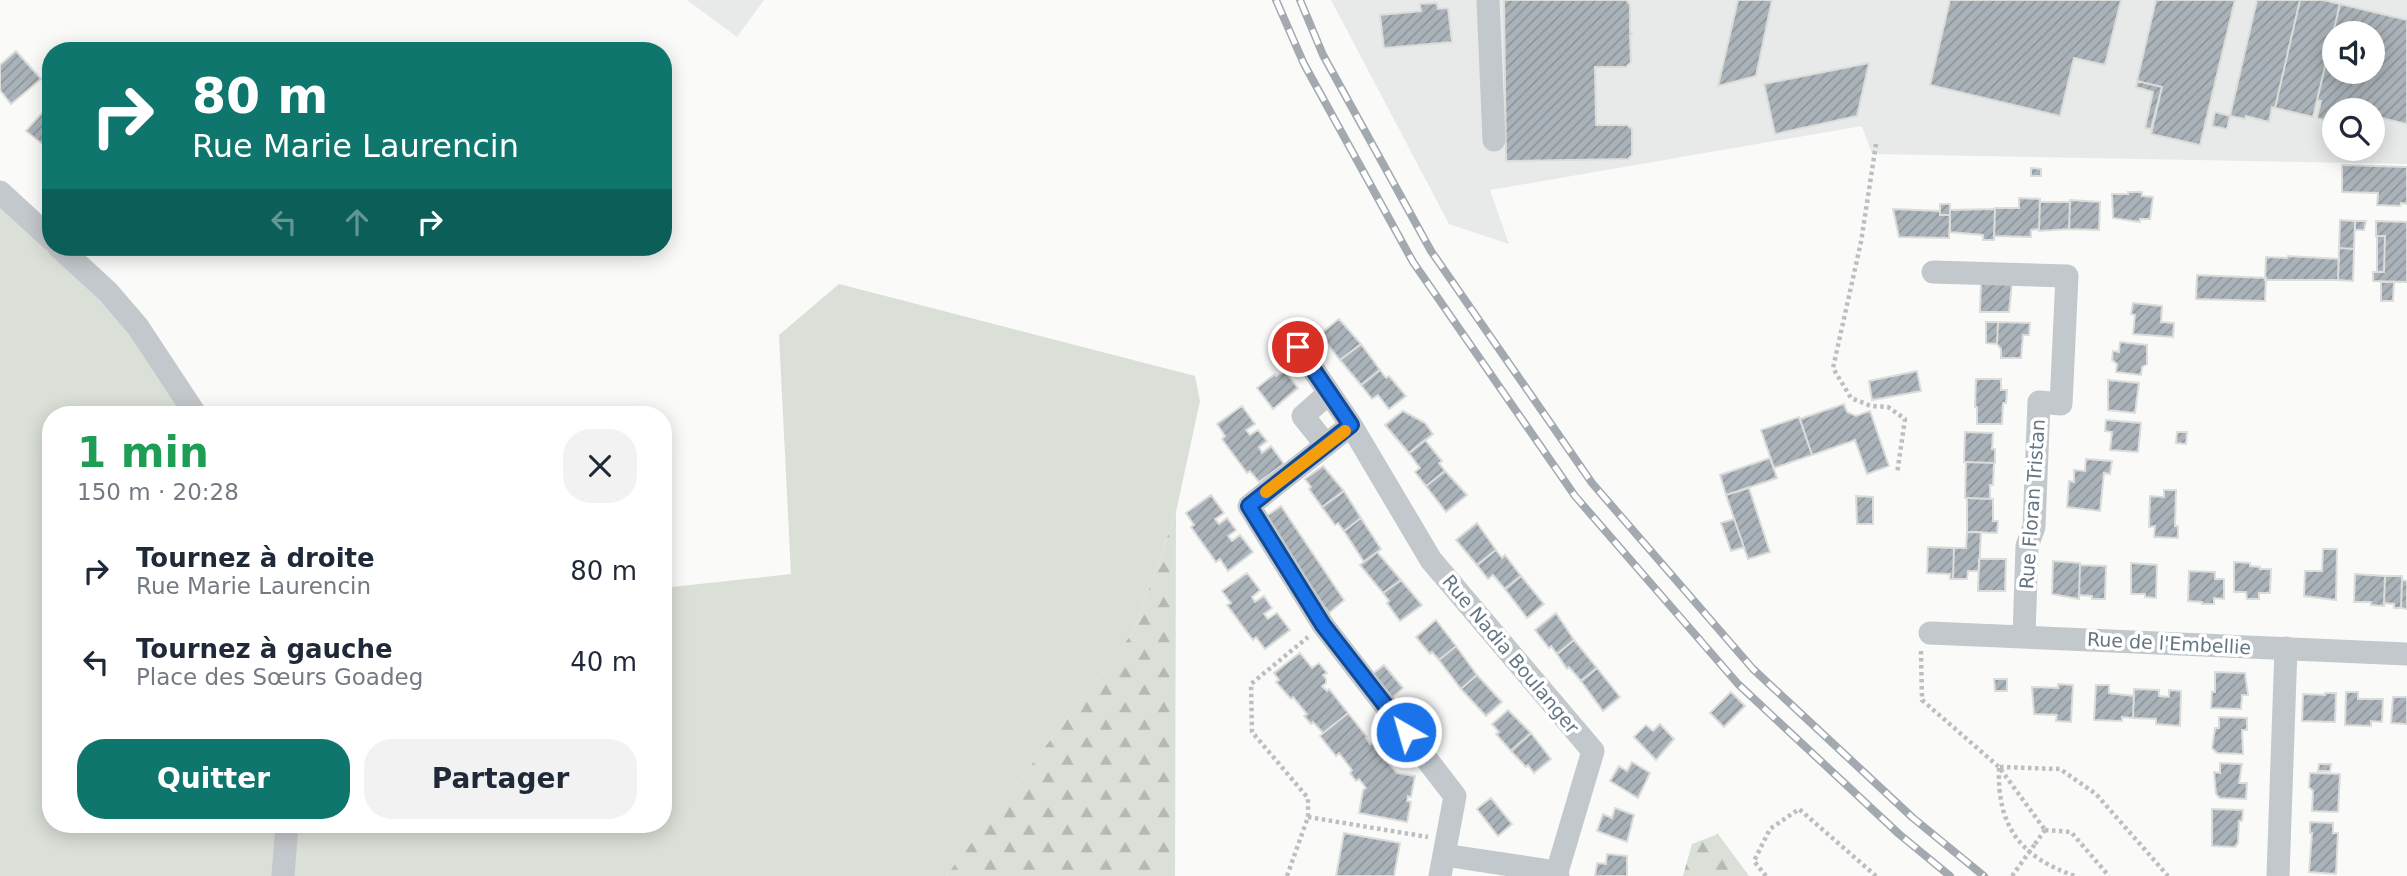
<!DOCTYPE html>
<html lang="fr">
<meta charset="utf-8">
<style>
:root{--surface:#fff;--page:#f2f2f3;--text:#1f2937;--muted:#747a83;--accent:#0f766e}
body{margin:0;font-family:"DejaVu Sans",sans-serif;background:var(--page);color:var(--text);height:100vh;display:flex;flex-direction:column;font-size:26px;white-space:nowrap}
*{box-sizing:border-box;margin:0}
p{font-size:23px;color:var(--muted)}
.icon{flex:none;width:38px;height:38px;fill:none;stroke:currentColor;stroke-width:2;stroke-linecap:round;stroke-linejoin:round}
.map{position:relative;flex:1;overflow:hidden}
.sheet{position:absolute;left:42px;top:406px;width:630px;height:427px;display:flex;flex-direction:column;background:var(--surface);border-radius:28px;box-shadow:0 4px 18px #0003}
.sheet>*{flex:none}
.banner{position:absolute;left:42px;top:42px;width:630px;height:214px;border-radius:28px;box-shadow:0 4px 18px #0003;background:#0f766e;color:#fff;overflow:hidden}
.tools{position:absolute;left:2322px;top:21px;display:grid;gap:14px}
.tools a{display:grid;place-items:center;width:63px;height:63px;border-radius:50%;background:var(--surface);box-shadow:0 4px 18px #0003;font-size:35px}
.pin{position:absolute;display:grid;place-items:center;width:60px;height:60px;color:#fff;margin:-30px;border:4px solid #fff;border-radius:50%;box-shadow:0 2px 7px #0007}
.me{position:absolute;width:77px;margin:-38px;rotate:322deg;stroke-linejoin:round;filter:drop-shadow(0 0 5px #0008)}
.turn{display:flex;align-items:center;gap:24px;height:147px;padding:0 35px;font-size:32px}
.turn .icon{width:91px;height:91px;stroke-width:2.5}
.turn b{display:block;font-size:49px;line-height:60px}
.lanes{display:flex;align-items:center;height:66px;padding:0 35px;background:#0003;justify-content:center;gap:35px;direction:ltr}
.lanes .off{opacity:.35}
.round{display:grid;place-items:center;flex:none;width:74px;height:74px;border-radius:28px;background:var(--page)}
.overview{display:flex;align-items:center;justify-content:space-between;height:119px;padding:0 35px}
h1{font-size:42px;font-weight:700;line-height:52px;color:#1e9e55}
.primary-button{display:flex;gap:14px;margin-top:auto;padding:14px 35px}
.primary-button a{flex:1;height:80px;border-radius:28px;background:var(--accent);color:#fff;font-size:28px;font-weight:700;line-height:80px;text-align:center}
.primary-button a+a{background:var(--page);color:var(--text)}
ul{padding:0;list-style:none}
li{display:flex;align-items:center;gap:21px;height:91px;padding:0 35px}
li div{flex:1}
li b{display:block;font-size:26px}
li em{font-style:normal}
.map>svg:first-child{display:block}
.built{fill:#e8e9e9;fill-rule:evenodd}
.green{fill:#dadfd7}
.forest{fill:url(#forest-firs)}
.building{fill:url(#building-hatch);stroke:#dcdcda;stroke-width:2;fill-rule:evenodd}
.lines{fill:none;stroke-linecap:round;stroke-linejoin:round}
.path{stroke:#bbbfc2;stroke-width:4.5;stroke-dasharray:3.5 3.5;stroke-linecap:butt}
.minor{stroke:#c3c8cc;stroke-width:23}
.rail-casing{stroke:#a2aab0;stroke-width:8}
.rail{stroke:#fff;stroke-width:5;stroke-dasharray:16;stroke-linecap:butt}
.path-bridge{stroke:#bbbfc2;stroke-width:4.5;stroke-dasharray:3.5 3.5;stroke-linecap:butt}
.route-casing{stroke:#114b97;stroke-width:18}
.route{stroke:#1a73e8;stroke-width:12}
.slow{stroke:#f59e0b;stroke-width:12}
.labels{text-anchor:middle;stroke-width:7;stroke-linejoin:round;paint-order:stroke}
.street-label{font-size:19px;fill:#657683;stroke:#fff}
</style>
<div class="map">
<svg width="2407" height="876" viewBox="0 0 2407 876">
<defs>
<pattern id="forest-firs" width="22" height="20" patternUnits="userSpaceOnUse" patternTransform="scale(1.75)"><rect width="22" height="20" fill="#dadfd7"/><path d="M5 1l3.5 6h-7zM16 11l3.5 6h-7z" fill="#b4b9b4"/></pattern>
<pattern id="building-hatch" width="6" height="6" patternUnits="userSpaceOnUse" patternTransform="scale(1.75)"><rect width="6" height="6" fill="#aab3b9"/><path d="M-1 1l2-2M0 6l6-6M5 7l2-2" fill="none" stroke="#8e969c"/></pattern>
</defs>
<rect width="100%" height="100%" fill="#fafaf8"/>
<path class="built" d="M687,0H764L737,37Z
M1331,0H2407V164L1872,154L1862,126L1490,190L1509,244L1449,224ZM2334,33H2373V72H2334ZM2334,110H2373V149H2334Z"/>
<path class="green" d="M0,207L71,270L131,333L185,415H51V824H663V588L791,574L779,335L839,284L1195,376L1200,401L1176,512L1134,631L946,876H0Z"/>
<path class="forest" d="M1176,512L1175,876H946L1134,631Z
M1718,834L1749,876H1683L1692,844Z"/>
<path class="building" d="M1504,0H1626L1630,5V32L1632,34L1630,35L1631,62L1626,67H1595L1596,125H1627L1632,129V155L1628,159L1506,161Z
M1738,0H1772L1756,76L1718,86Z
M1950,0H2121L2105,65L2074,58L2060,116L1930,85Z
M2156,0H2235L2200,145L2151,134L2162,87L2137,81Z
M2257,0H2300L2275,108L2272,107L2269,122L2246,116L2245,119L2230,116Z
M2300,0H2323L2340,4L2313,117L2275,108Z
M1437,3L1438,9L1448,8L1452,42L1384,48L1380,15L1421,11L1420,4Z
M2340,4L2407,20V124L2373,116V110H2334V123L2317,118L2321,101L2317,100ZM2334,33H2373V72H2334Z
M16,51L41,79L11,104L0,90V65Z
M1869,63L1857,116L1775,134L1764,84Z
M2137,81L2162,87L2151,129L2145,128L2153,92L2136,87Z
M51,103V151L26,131Z
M2215,112L2230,116L2227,129L2212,126Z
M2342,165L2407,167V204L2401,203L2400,206L2377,205L2378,193L2342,192Z
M2031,168L2041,169V176H2031Z
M2128,192H2142V196L2153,197L2150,219H2140V222L2113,218L2112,194H2128Z
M2019,198L2040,199L2039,229L2031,230V237L1994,236L1995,208H2019Z
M2070,200L2100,202L2099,230L2069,229Z
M2040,202H2070L2069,229L2039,231Z
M1940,204H1950V215H1940Z
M1893,209L1940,211V215H1950L1949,238L1899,237Z
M1995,209L1994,240H1983V235L1950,232V210Z
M2340,220L2355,221L2354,249L2339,248Z
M2355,221H2366L2364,230H2355Z
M2376,221L2407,222V282L2373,281V272H2384L2385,236H2376Z
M2377,236H2385L2384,272H2377Z
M2339,248L2354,249L2353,281L2338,280Z
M2288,256L2339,259L2338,280H2265L2266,257L2287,258Z
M2197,275L2266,278L2265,301L2196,299Z
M1981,282L2012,283L2009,312H1980Z
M2381,282H2394L2393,301H2381Z
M2133,303L2162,306L2161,322L2174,323L2173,337L2133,334L2135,315L2131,314Z
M1339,319L1361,344L1340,360L1320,334Z
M1986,322H1998L1997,344L1986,343Z
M1998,322L2030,323L2029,335H2023L2021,358H2001V349L1997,344Z
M2120,342L2147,345V364L2142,367L2141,375L2116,372L2117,364L2112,360L2113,351L2119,352Z
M1361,344L1380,370L1361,385L1340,360Z
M1380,370L1386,378L1389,376L1406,396L1389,409L1378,395L1372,399L1361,385Z
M1285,371L1298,388L1273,409L1257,388L1275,374L1276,376Z
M1917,371L1921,391L1872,400L1869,381Z
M1976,379H2001V390H2007L2006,403H2003L2002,424H1977V407H1975Z
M2108,380L2139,383L2135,413L2108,410Z
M1844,404L1847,412L1856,416L1870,411L1889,466L1867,474L1855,440L1812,455L1800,419Z
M1242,406L1255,424L1246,430L1250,435L1258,430L1267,441L1259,447L1262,453L1271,446L1284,464L1259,482L1250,471L1247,473L1222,439L1225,436L1217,424Z
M1403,411L1425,423L1433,434L1409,453L1385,425Z
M1799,417L1812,455L1774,468L1761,430Z
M2106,420L2141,423L2138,452L2110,450L2112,432L2105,431Z
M1965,432L1993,433L1992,449H1995V463L1964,462Z
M2177,432H2187L2186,444L2176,443Z
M1425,440L1442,461L1439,463L1445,471L1426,486L1415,472L1420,468L1409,453Z
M1770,458L1777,478L1726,495L1720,475Z
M2086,459L2112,461L2110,474L2104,473L2100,511L2067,507L2069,481L2074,482V470L2085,471Z
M1966,462L1994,463L1993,485H1990V499L1965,498Z
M1323,466L1344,491L1322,507L1309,489L1311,487L1305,479Z
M1445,471L1467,495L1446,512L1426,486Z
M1749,488L1770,552L1748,559L1726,495Z
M2164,490H2176L2175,526H2178V538L2154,537L2155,526L2149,527L2150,496L2164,497Z
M1344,491L1361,518L1344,531L1338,523L1335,525L1322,507Z
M1211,495L1224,513L1215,519L1219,524L1227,518L1236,530L1228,536L1232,541L1240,535L1253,552L1228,571L1220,559L1216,562L1191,527L1194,525L1186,513Z
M1856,496L1873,497V524H1857Z
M1967,498L1993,499V521H1998L1997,533L1967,532Z
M1281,506L1344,600L1329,613L1264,518Z
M1361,518L1381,549L1364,562L1344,531Z
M1734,519L1744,547L1731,551L1721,523Z
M1477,523L1496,550L1477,565L1456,540Z
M1967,532H1981L1979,571H1968L1967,579H1953L1954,548H1966Z
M1928,547L1954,548L1953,579H1950V574L1927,573Z
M2323,549H2337L2336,600L2304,596L2305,571H2322Z
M1496,550L1502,558L1505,555L1521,576L1505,589L1493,575L1488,579L1477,565Z
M1377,552L1401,580L1383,593L1360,565Z
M1979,559H2006L2005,591H1978Z
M2053,561L2080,563L2079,599L2052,594Z
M2234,562L2250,563V566L2260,567V569H2271L2270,593H2259V599H2247L2246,592H2234Z
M2131,563L2157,565L2156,598L2145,597V594H2131Z
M2080,565L2106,566L2105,599H2092V596L2079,595Z
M2189,571L2215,572V579H2224V599L2214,598V604H2202V602L2188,601Z
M1247,573L1260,590L1252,597L1255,602L1264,596L1272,608L1264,614L1268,619L1277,613L1290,630L1265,649L1256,637L1253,640L1227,605L1231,603L1222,591Z
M2355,574L2385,576L2384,606L2371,605V602H2354Z
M1521,576L1544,604L1527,618L1505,589Z
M2385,576H2402L2401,608H2394V604L2384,603Z
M1401,580L1422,605L1400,621L1387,603L1389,601L1383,593Z
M2402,580L2407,581V609L2401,608Z
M1556,613L1574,640L1557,654L1551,646L1549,648L1535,630Z
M1436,620L1456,646L1439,660L1432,652L1430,654L1416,637Z
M1574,640L1597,668L1581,681L1569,667L1567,669L1557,654Z
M1456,646L1477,675L1461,689L1439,660Z
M1300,653L1312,668L1319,663L1327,673L1323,675L1326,679V683L1322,686L1327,691L1329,689L1348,713L1323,733L1313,722L1311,724L1304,716L1307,714L1293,697L1291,699L1276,682L1279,680L1274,673Z
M1384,665L1403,688L1389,700L1370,676Z
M1597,668L1620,697L1603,711L1581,681Z
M2215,672L2245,673L2248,695H2242L2241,709L2211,708L2212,692H2215Z
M1477,675L1502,702L1486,716L1461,689Z
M1994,679H2007V691H1995Z
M2058,684L2073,685L2071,722L2056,721L2057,715L2034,714L2032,687L2058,688Z
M2096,685H2109V693L2134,696L2133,718L2122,717V721L2094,720Z
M2134,689L2159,690V696L2169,697V690L2181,691L2180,726L2156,724V719L2133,718Z
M1731,692L1745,706L1724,727L1710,713Z
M2346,692H2358V699H2383L2382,722L2371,721V726L2345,725Z
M2325,693H2336L2335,722L2302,721L2303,694L2325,695Z
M2393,697H2407V724L2391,723Z
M1508,710L1531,733L1511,751L1496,734L1499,732L1492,724Z
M1348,713L1367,737L1366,738L1370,744L1377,742L1380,745L1383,743L1391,753L1384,758L1397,773L1415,776L1411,797L1408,796L1407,801L1411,802L1407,822L1359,813L1363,790L1366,788L1359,779L1356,781L1350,773L1352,770L1339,753L1336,756L1320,736Z
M2219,717L2247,718V730H2242L2243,754L2217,753L2212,748L2215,728H2219Z
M1660,724L1674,739L1656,760L1634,737L1646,725L1653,731Z
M1531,733L1551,759L1534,773L1528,765L1526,767L1511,751Z
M1632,762L1650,773L1638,798L1610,781L1619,766L1627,771Z
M2220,763L2242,764L2239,783H2247L2246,799L2220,798L2216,794L2214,772L2220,773Z
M2319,764H2331L2330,771H2318Z
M2310,773L2340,774L2338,812L2312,811L2313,791L2309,787Z
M1491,798L1512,824L1498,836L1477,809Z
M1615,808L1634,815L1627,842L1597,831L1603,814L1612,818Z
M2212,809L2243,810L2242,821H2239L2238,843L2235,847L2212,846Z
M2310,822L2333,823V833H2338L2336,874L2309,872L2312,833H2310Z
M1344,833L1400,843L1394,876H1336Z
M1607,854L1627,856V876H1595L1597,863L1606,864Z"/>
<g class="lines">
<path class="path" d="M1876,144L1861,242L1833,368L1851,398L1871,406L1888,407L1905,419L1897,474
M1921,651L1922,700L1999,767L2045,830
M2000,767L2060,769L2096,794L2168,876
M1999,768C1997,826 2020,857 2075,876
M1308,817L1428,837
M2045,830L2071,832L2109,876
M2035,844L2045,830
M1287,876L1308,817V798L1252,732L1251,684L1308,637
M1766,876L1754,861L1770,829L1799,809L1876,876"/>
<path class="minor" d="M1488,0L1494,140
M0,192L51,239
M59,247L108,292L138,327L196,415
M1933,272L2067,276L2061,404L2039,402L2034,527L2027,546L2024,636
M1298,347L1351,425L1431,560L1593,751L1557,872L1558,876
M1351,425L1249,506L1323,625L1455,796L1440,876
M1326,445L1303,416L1329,393
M1930,633L2407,654
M1444,855L1557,872
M283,876L287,824
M2278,876L2286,648"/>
<defs>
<path id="rail" d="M1276,0L1304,64L1413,262L1575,496L1738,684L1899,834L1950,876
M1300,0L1323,55L1431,251L1592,483L1753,669L1913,818L1984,876"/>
</defs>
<use href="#rail" class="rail-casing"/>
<use href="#rail" class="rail"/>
<path class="path-bridge" d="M2012,876L2035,844"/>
</g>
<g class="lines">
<defs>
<path id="route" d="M1298,347L1351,425L1249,506L1323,625L1406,732"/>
</defs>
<use href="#route" class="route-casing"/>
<use href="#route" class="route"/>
<path class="slow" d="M1266,492L1345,431"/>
</g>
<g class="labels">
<g class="street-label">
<text transform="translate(2032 504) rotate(-86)" y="7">Rue Floran Tristan</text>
<text transform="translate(2169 643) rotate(3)" y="7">Rue de l'Embellie</text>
<text transform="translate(1511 654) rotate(50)" y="7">Rue Nadia Boulanger</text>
</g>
</g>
</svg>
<div class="tools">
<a><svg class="icon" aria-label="sound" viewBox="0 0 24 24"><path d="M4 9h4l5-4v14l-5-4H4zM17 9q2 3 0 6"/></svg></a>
<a><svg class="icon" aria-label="search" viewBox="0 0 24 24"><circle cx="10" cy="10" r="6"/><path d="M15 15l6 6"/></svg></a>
</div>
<div class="pin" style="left:1298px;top:347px;background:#d93025"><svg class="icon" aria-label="arrive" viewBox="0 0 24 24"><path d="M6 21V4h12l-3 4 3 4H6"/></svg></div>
<svg class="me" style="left:1406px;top:732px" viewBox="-20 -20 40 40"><circle r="17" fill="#1a73e8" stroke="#fff" stroke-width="3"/><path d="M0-11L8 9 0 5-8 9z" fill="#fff"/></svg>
<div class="banner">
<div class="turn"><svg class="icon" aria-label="right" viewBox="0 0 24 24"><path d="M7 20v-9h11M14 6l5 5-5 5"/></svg><div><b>80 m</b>Rue Marie Laurencin</div></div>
<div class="lanes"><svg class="icon off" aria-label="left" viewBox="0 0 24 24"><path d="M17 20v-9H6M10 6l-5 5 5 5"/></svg><svg class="icon off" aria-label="ahead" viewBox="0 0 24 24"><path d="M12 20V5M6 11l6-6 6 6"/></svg><svg class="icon" aria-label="right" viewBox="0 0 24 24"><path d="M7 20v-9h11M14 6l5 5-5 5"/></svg></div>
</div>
<section class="sheet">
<div class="overview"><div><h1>1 min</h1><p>150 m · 20:28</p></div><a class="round"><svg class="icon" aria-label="close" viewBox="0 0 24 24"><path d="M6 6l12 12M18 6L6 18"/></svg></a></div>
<ul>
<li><svg class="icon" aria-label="right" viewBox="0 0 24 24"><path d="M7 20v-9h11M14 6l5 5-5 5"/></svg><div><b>Tournez à droite</b><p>Rue Marie Laurencin</p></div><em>80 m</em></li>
<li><svg class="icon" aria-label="left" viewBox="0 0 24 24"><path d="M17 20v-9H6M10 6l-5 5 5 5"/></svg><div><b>Tournez à gauche</b><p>Place des Sœurs Goadeg</p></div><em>40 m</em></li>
</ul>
<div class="primary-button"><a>Quitter</a><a>Partager</a></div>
</section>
</div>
